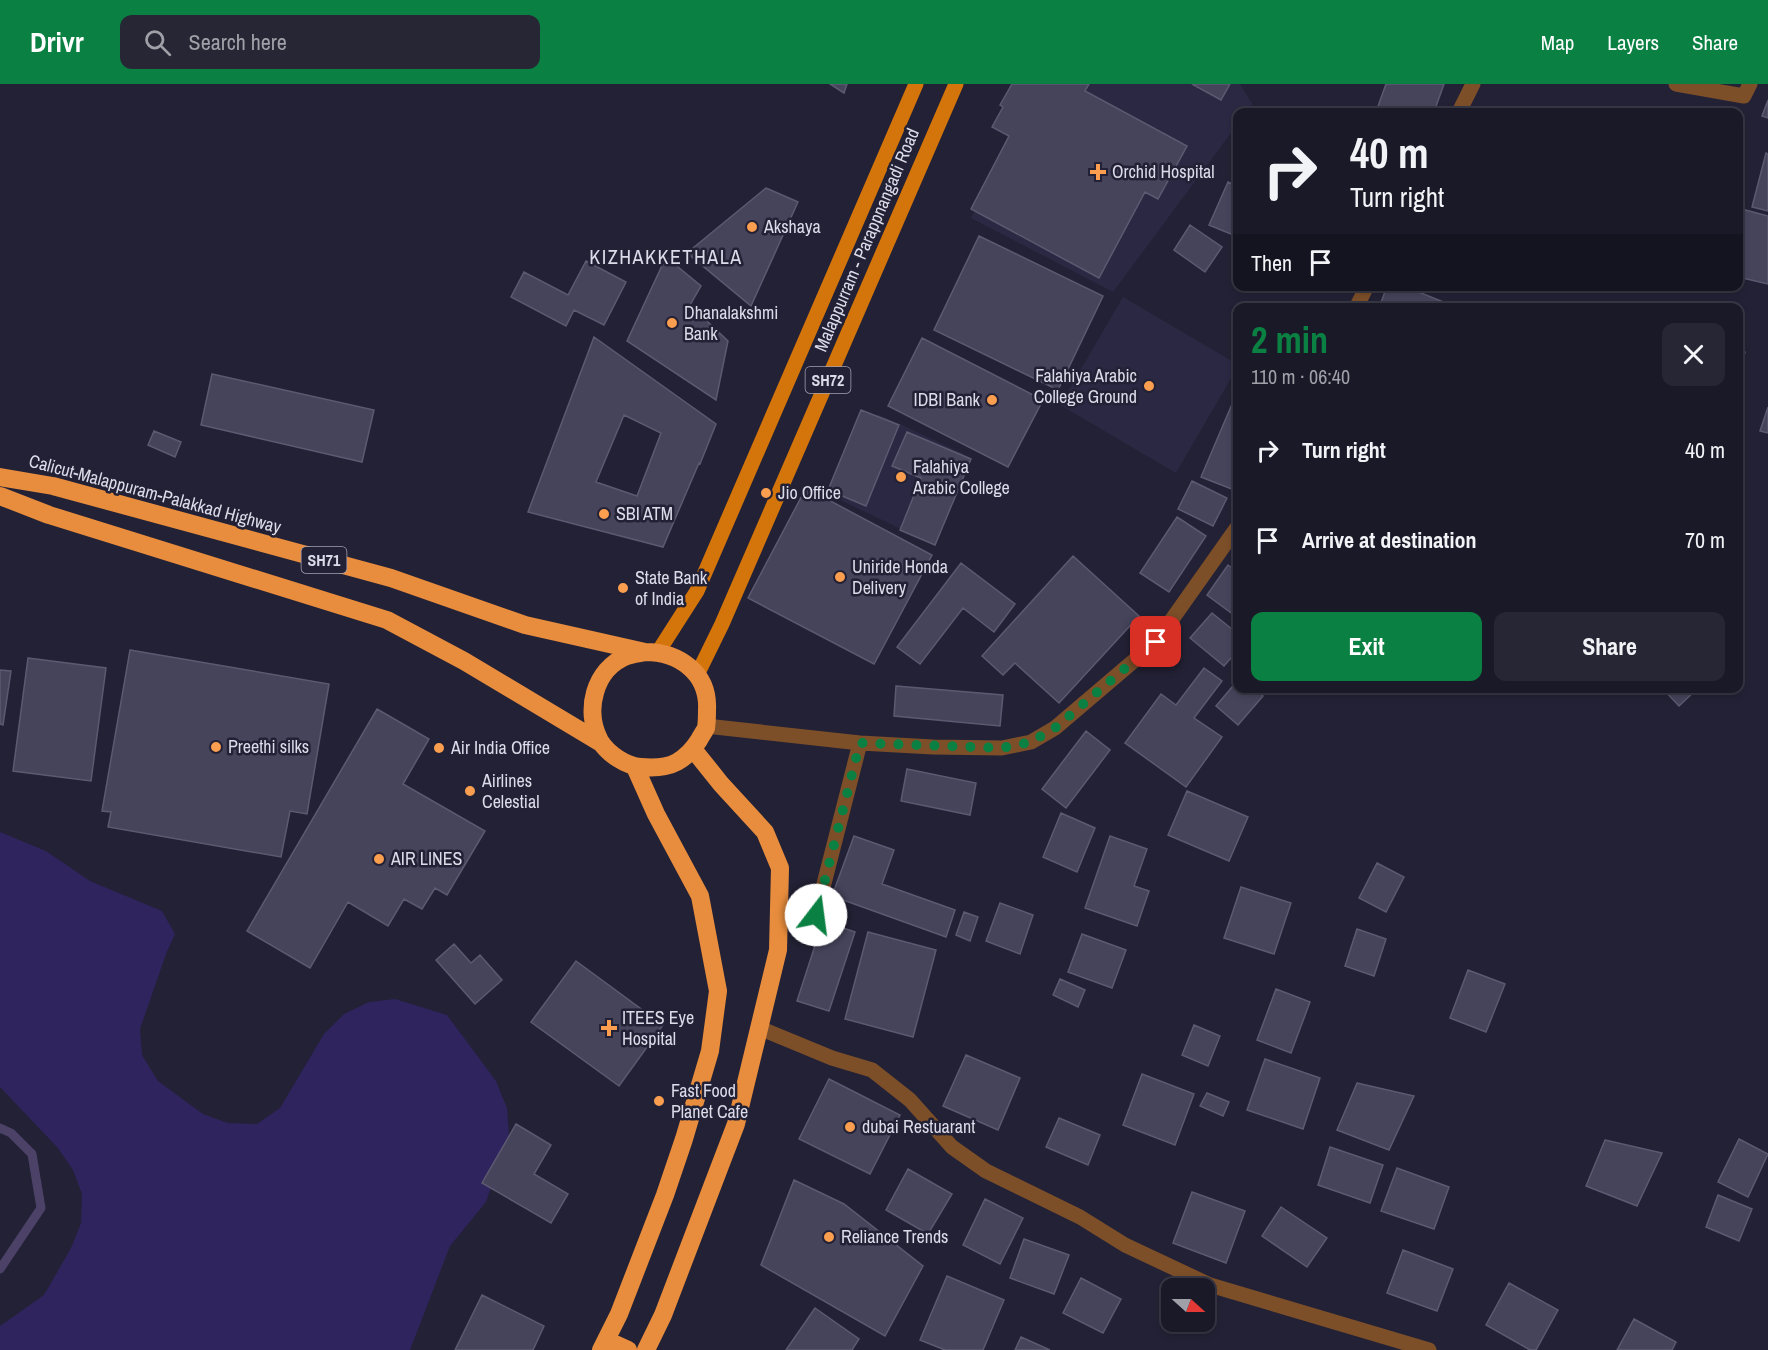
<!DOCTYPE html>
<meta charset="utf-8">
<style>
:root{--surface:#1a1928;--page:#272634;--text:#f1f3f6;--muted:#9fa0a8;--line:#383845;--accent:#0b8043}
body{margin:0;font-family:"Archivo Narrow",sans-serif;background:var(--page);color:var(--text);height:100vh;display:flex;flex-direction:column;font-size:22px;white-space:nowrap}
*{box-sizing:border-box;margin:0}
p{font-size:20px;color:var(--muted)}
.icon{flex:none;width:33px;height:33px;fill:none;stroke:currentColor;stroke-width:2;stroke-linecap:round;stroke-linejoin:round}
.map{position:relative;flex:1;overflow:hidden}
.drawer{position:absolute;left:1233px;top:219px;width:510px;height:390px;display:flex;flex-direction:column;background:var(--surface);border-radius:12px;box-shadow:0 3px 9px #0003,0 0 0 2px var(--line)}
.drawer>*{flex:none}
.top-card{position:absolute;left:1233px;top:24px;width:510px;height:183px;border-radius:12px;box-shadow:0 3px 9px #0003,0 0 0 2px var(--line);background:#1a1928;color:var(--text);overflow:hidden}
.needle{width:39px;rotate:111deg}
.controls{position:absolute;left:1161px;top:1194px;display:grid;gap:12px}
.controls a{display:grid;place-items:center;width:54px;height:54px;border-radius:12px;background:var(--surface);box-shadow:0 3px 9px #0003,0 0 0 2px var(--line);font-size:30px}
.pin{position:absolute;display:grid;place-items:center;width:51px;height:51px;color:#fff;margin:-26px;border-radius:12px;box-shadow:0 3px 9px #0006}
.me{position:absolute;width:66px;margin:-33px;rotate:15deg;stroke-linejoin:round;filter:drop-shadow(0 0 4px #0008)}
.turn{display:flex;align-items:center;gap:21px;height:126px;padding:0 18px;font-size:27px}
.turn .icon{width:78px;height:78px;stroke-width:2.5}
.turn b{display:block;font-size:42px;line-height:51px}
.then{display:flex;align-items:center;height:57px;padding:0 18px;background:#0003;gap:12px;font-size:22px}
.round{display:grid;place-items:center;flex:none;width:63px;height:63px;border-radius:12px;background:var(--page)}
.overview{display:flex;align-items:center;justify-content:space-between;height:102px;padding:0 18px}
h1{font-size:36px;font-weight:700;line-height:45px;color:var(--accent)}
.button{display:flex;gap:12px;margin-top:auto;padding:12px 18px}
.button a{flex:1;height:69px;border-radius:12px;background:var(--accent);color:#fff;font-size:24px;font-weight:700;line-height:69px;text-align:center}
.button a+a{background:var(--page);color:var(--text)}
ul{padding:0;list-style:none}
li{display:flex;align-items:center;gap:18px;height:90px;padding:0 18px}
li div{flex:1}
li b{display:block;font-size:22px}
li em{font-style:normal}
header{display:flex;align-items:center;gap:36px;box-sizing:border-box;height:84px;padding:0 30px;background:var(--accent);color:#fff}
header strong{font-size:28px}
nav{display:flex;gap:33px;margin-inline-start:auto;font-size:21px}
.search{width:420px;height:54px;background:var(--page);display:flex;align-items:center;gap:15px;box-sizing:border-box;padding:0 21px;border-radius:12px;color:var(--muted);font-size:22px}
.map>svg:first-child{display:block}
.built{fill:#2b2843}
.green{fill:#2f245d}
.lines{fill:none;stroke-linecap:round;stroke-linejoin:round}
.stream{stroke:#4c4268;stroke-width:9}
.building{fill:#46445b;stroke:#5c5a71;stroke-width:1.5;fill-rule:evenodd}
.minor{stroke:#7c4f29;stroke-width:15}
.major{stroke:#d4750b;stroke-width:15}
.highway{stroke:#e88d3d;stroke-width:18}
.route{stroke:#0b8043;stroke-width:10;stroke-dasharray:0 18}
.poi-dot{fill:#fb9e50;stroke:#232135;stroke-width:2}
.labels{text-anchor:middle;stroke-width:5;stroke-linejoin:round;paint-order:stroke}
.shield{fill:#232135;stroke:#a4a3b3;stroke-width:1.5}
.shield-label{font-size:16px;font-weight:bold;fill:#dcdbe9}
.poi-label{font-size:18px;fill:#dcdbe9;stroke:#232135;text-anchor:start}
.street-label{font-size:18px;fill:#dcdbe9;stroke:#232135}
.neighbourhood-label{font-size:20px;letter-spacing:1.5px;fill:#dcdbe9;stroke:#232135}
</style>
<header>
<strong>Drivr</strong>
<div class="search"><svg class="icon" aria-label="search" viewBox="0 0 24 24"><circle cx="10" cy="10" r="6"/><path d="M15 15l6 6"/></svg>Search here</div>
<nav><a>Map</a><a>Layers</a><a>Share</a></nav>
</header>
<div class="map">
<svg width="1768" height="1266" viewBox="0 0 1768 1266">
<rect width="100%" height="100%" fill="#232135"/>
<path class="built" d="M1034,0H1240L1253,21L1247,28H1238L1237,41L1113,208L971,134Z
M1123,213L1237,280V284L1176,389L1060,321Z
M878,330L964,370L924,456L838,415Z"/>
<path class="green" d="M0,748L46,767L90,797L162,827L175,850L166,870L140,945L142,971L158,997L203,1030L228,1039L257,1040L280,1024L324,950L344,930L369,918L395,915L447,931L496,997L507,1024L509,1051L486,1118L450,1162L410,1266H0V1242L44,1211L71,1164L81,1139L82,1110L73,1086L57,1063L0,1003Z"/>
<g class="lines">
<path class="stream" d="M0,1044L11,1049L32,1070L41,1124L0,1185"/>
</g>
<path class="building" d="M830,0H847L844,9Z
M1012,0H1089L1085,7L1187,62L1158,115L1145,108L1099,194L971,125L1009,52L992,43L1003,23L1000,21Z
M1192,0H1230L1221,16Z
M1386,0H1444L1434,28H1376Z
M1768,16V34L1762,32Z
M1766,69L1768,70V127L1752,123Z
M1228,98L1238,103V153L1209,141Z
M766,104L798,118L751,222L687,169Z
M1738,124L1768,132V200L1738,193Z
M1190,141L1222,163L1205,188L1174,166Z
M979,152L1103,212L1058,306L934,246Z
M666,173L701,202L690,221L728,257L716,316L627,257Z
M586,177L626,198L604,241L574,226L566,242L511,213L524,188L568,211Z
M1387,202H1404L1458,224H1379Z
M594,253L716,340L700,380L699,379L663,463L528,428ZM624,331L661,349L637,412L596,398Z
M922,254L1043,316L1008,383L888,322Z
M1738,267L1745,268L1738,295Z
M212,290L374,326L362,378L201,341Z
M1238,306V406L1237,407L1201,393Z
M1768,323V349L1760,347Z
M861,326L899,341L866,422L828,406Z
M154,347L181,358L175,373L148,361Z
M907,348L971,375L935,461L900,446L921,394L892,382Z
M1192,397L1227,414L1213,442L1178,425Z
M806,404L932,471L874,580L748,514Z
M1177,433L1206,452L1169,508L1140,489Z
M1073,472L1139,532L1059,619L1015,579L1003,591L982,572Z
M961,479L1015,520L994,548L963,524L920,580L897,563Z
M1228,481L1238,488V534L1207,511Z
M1212,529L1238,550V566L1224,582L1190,554Z
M130,566L329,600L307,730L290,727L281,773L108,743L111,728L102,727Z
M28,574L106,584L91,697L13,687Z
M1204,584L1222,597L1194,634L1222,653L1186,703L1125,659L1161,610L1176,621Z
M0,586L11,587L3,641L0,640Z
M1238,596V604H1254L1263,612L1238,641L1216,622Z
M896,602L1003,611L1000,642L894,632Z
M1662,604H1698L1679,622Z
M377,625L429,655L403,700L485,747L447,811L435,804L422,825L404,815L388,842L348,818L310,884L247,847Z
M1086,647L1110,666L1066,724L1042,705Z
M907,685L976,699L970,731L901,717Z
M1187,707L1248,733L1229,777L1168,751Z
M1061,729L1095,744L1077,788L1043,773Z
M854,752L894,766L882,800L955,826L946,853L832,812Z
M1110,752L1147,765L1134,802L1149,807L1137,842L1085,824Z
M1377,779L1404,793L1386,828L1359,814Z
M1241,803L1291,819L1274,870L1224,854Z
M1000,819L1033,831L1020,870L986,857Z
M964,828L978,833L970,857L956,851Z
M823,837L855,848L829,927L797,917Z
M1357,845L1386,855L1374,892L1345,882Z
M868,848L936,866L913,953L845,935Z
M1082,850L1126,866L1112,904L1068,888Z
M454,860L471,879L480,871L502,896L475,920L436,876Z
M576,877L663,941L619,1002L531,938Z
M1468,886L1505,900L1486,948L1450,934Z
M1060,895L1085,906L1078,923L1053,911Z
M1276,905L1310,918L1291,969L1257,956Z
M1194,941L1220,952L1208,982L1182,971Z
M966,971L1020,994L998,1046L943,1022Z
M1265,975L1320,994L1303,1045L1247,1026Z
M1142,990L1194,1010L1175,1061L1123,1041Z
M829,995L900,1031L870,1090L799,1055Z
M1357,999L1414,1012L1389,1066L1337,1046Z
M1207,1009L1229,1018L1223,1032L1200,1022Z
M1059,1034L1100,1051L1088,1081L1046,1063Z
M516,1040L551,1061L534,1090L568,1110L551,1139L482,1099Z
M1739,1055L1768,1070L1748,1113L1718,1098Z
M1605,1056L1662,1069L1637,1122L1586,1102Z
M1330,1063L1383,1081L1370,1119L1318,1101Z
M1397,1084L1449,1103L1434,1145L1381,1127Z
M908,1085L952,1110L928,1150L886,1126Z
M794,1096L844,1120L923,1182L885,1252L761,1181Z
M1192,1108L1245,1127L1226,1179L1173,1159Z
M1718,1111L1752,1125L1739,1157L1706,1143Z
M985,1115L1023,1134L1000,1180L963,1161Z
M1281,1123L1327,1154L1307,1183L1262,1152Z
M1024,1155L1069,1171L1054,1210L1010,1194Z
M1403,1166L1453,1185L1437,1227L1387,1209Z
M947,1192L1004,1216L983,1266H945L920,1256Z
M1081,1194L1121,1215L1103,1249L1063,1229Z
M1509,1199L1558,1226L1536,1266H1530L1486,1241Z
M482,1211L544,1242L533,1266H455Z
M815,1224L859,1255L852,1266H786Z
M1634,1235L1676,1258L1672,1266H1617Z
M1021,1253L1050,1266H1015Z"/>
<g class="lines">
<path class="minor" d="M1676,0L1744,12L1750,0
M1459,28L1473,0
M1356,224L1367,202
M706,642L860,659L933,663L1002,664L1031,658L1055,644L1156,558L1238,442
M816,831L860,659
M759,944L832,974L872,986L910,1016L952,1063L986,1087L1080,1133L1125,1161L1210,1201L1429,1266"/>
<path class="major" d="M658,568L697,507L916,0
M697,591L722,540L956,0"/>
<path class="highway" d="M0,393L53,402L391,494L525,541L645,568C679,568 709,589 707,626C707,631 707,638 706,644C704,648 701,652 699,656C694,664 686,673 677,678C666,684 653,684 641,683C626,682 608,670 600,657C584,627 594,585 627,572C633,570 639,569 645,568
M0,412L49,431L387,536L464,577L601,659
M606,1256L628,1266
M601,1266L619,1230L665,1111L684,1055L710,967L718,907L700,812L656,730L635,683
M646,1266L663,1231L736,1040L778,866L780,784L765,748L721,700L693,665"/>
</g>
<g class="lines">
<path class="route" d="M816,831L860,659L1002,664L1031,658L1055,644L1156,558"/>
</g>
<g class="poi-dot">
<path d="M1095 79h6v6h6v6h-6v6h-6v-6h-6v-6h6z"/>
<circle cx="752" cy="143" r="6"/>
<circle cx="672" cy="239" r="6"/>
<circle cx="1149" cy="302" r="6"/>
<circle cx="992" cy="316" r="6"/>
<circle cx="901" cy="393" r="6"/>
<circle cx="766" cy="409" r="6"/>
<circle cx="604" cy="430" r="6"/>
<circle cx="840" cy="493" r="6"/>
<circle cx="623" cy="504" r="6"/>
<circle cx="216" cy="663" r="6"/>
<circle cx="439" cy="664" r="6"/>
<circle cx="470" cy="707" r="6"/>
<circle cx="379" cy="775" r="6"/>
<path d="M606 935h6v6h6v6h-6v6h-6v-6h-6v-6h6z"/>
<circle cx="659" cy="1017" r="6"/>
<circle cx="850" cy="1043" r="6"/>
<circle cx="829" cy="1153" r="6"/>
</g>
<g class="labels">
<g class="shield">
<rect x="805.5" y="283" width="45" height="26" rx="4.5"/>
<rect x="301.5" y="463" width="45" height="26" rx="4.5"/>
</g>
<g class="shield-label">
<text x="828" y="302">SH72</text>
<text x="324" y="482">SH71</text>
</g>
<g class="poi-label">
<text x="1112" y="94">Orchid Hospital</text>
<text x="764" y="149">Akshaya</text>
<text x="684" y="235">Dhanalakshmi<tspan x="684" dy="21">Bank</tspan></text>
<text x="1137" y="298" text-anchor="end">Falahiya Arabic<tspan x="1137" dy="21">College Ground</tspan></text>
<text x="980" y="322" text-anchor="end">IDBI Bank</text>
<text x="913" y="389">Falahiya<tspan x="913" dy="21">Arabic College</tspan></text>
<text x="778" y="415">Jio Office</text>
<text x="616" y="436">SBI ATM</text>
<text x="852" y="489">Uniride Honda<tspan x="852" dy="21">Delivery</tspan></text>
<text x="635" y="500">State Bank<tspan x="635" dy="21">of India</tspan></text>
<text x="228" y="669">Preethi silks</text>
<text x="451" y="670">Air India Office</text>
<text x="482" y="703">Airlines<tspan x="482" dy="21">Celestial</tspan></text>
<text x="391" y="781">AIR LINES</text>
<text x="622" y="940">ITEES Eye<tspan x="622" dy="21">Hospital</tspan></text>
<text x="671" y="1013">Fast Food<tspan x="671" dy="21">Planet Cafe</tspan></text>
<text x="862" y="1049">dubai Restuarant</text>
<text x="841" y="1159">Reliance Trends</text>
</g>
<g class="street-label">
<text transform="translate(867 156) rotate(-67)" y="6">Malappurram - Parappnangadi Road</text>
<text transform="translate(155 410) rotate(15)" y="6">Calicut-Malappuram-Palakkad Highway</text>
</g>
<g class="neighbourhood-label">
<text x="666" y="180">KIZHAKKETHALA</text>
</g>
</g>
</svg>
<div class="controls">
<a><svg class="needle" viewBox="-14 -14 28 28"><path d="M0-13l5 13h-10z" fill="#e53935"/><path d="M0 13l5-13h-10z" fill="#9fa0a8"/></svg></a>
</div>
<div class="pin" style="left:1156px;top:558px;background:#d93025"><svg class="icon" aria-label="arrive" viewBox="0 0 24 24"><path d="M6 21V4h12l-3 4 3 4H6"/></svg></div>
<svg class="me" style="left:816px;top:831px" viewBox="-20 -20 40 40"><circle r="19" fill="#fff"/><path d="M0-13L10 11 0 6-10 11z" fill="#0b8043"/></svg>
<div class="top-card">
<div class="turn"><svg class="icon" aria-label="right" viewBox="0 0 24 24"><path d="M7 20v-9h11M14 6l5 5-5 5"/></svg><div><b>40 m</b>Turn right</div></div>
<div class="then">Then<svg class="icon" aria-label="arrive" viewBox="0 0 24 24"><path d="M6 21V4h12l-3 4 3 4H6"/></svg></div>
</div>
<section class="drawer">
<div class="overview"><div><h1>2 min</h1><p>110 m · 06:40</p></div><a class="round"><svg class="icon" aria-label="close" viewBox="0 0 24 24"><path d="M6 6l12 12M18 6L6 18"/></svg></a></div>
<ul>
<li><svg class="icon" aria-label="right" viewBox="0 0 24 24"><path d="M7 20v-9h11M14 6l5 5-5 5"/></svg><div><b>Turn right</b></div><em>40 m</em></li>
<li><svg class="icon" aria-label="arrive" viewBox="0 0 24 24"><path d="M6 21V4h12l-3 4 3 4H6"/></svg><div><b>Arrive at destination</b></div><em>70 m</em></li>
</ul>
<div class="button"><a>Exit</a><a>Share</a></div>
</section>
</div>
